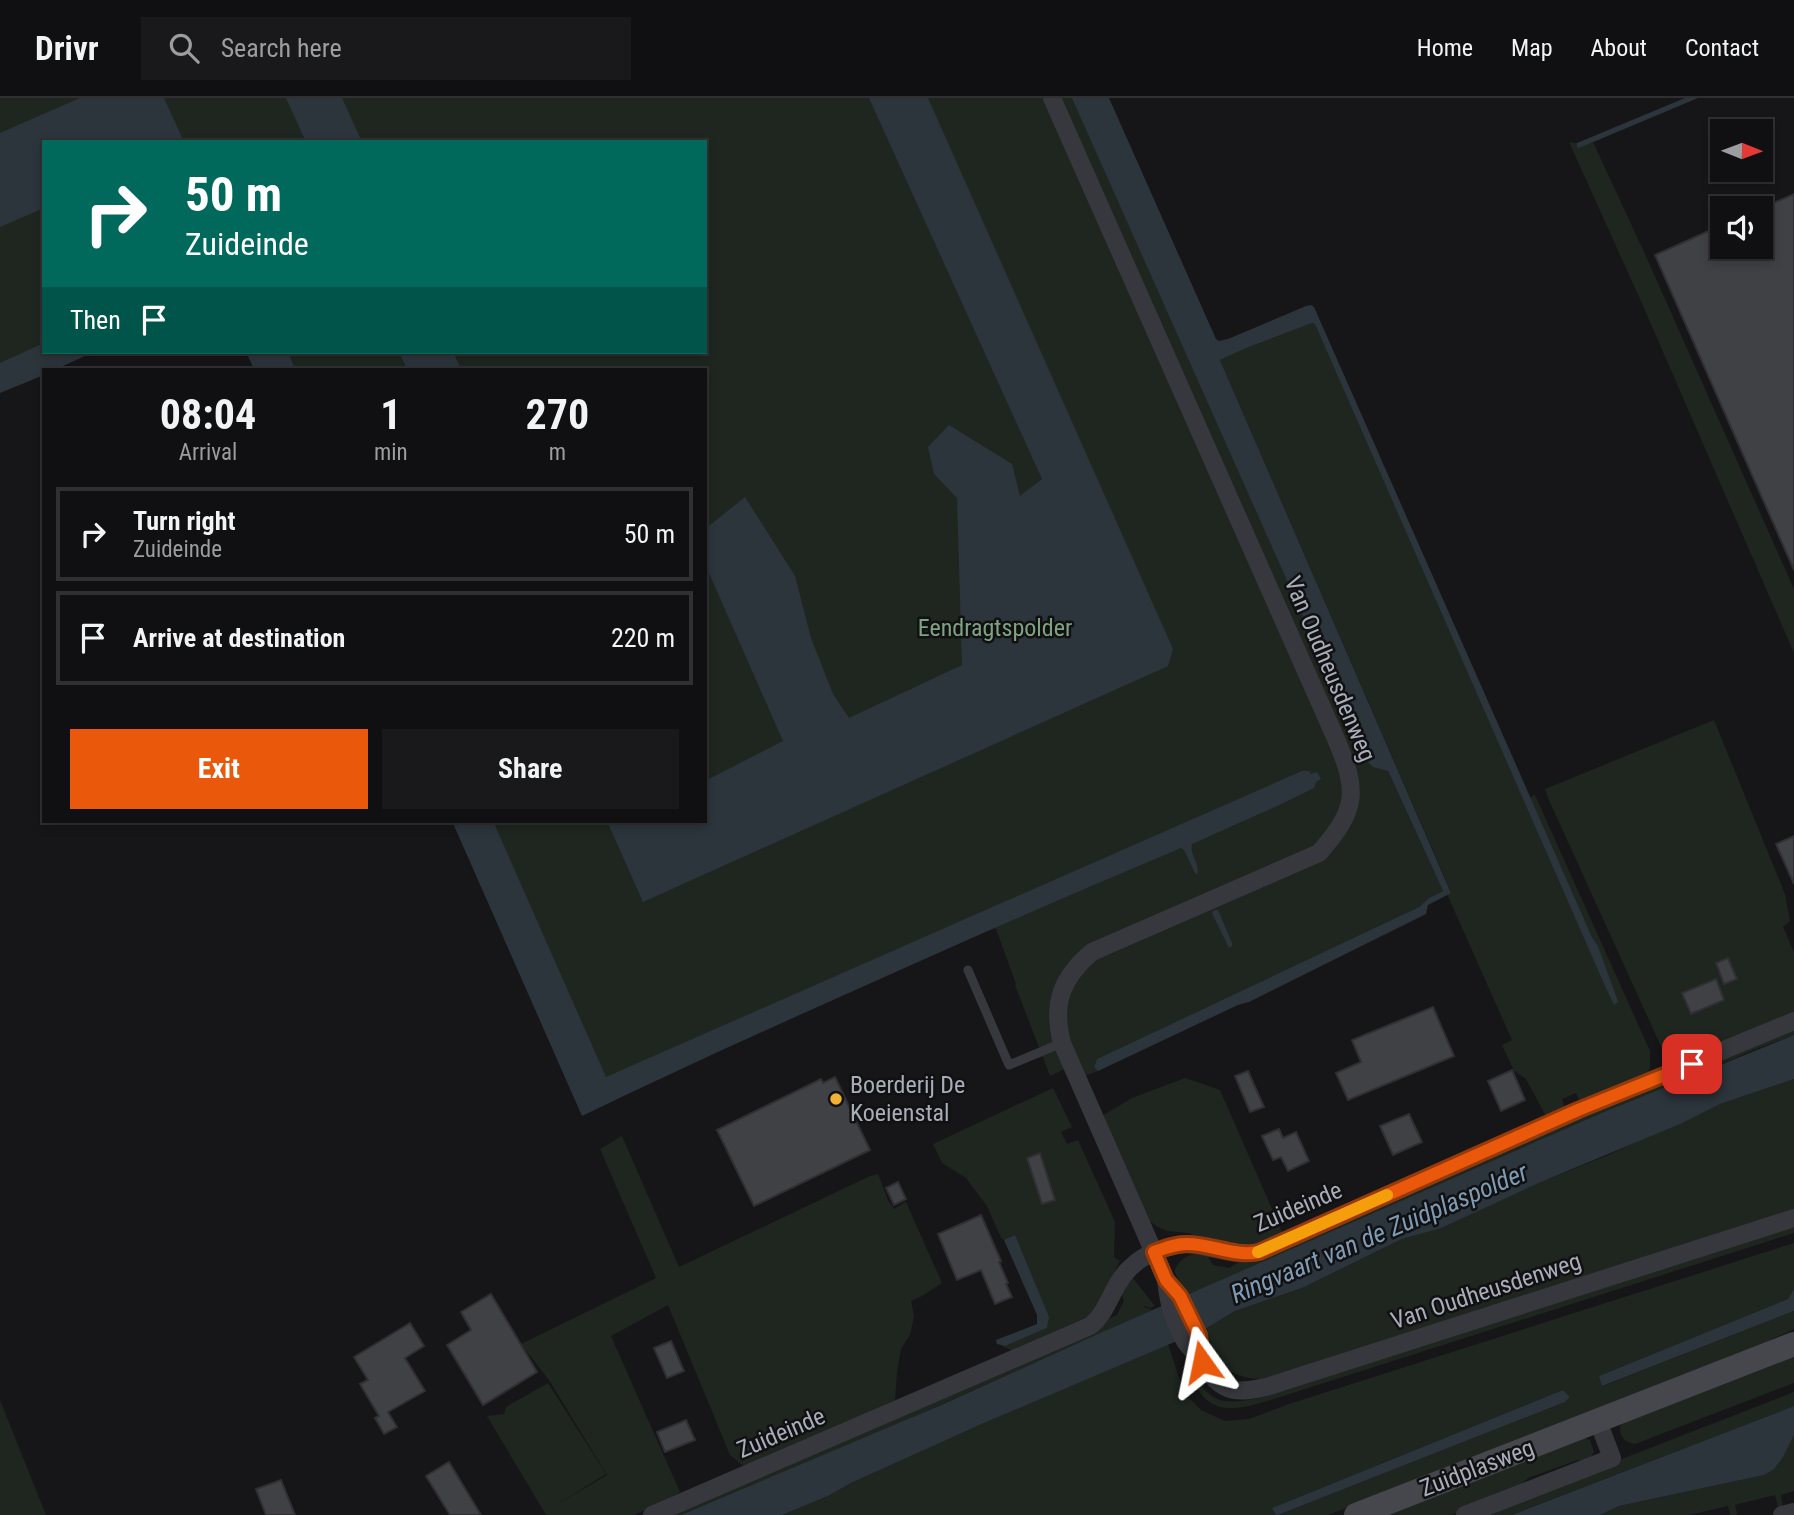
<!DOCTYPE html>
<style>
:root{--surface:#101012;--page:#19191b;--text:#f1f3f6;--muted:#9c9d9f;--line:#303032;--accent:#ea580c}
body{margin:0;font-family:"Roboto Condensed",sans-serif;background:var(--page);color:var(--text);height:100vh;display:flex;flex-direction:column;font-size:26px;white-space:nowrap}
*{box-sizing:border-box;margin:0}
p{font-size:23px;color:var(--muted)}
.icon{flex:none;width:38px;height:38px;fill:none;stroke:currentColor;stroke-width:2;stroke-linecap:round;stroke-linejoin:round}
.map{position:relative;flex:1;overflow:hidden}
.panel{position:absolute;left:42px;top:270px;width:665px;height:455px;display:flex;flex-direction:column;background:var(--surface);border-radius:0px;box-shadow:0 4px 10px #0003,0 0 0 2px var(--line)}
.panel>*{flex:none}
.banner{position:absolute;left:42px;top:42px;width:665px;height:214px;border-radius:0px;box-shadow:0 4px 10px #0003,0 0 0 2px var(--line);background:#00695c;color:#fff;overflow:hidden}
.needle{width:46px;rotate:91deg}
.buttons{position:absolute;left:1710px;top:21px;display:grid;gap:14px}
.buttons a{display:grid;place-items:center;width:63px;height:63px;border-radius:0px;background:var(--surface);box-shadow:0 4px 10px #0003,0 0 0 2px var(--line);font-size:35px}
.pin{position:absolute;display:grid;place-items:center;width:60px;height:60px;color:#fff;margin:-30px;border-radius:14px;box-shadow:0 4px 10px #0006}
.me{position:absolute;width:77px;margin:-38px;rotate:348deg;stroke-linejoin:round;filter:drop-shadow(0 0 5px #0008)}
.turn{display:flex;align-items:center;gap:24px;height:147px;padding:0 28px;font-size:32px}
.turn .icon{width:91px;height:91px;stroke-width:2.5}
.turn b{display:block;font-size:49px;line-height:60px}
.then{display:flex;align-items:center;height:66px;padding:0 28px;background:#0003;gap:14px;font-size:26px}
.eta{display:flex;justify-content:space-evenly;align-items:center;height:119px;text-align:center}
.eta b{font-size:42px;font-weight:700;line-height:49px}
.button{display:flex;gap:14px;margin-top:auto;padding:14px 28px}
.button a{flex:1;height:80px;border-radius:0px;background:var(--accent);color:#fff;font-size:28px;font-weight:700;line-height:80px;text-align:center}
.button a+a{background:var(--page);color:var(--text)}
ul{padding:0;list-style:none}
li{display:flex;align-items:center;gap:21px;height:94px;margin:0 14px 10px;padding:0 14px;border:4px solid var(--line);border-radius:0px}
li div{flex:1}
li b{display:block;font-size:26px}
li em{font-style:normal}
header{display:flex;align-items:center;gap:42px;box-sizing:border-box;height:98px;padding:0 35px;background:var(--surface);border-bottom:2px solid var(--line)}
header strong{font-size:33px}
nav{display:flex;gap:38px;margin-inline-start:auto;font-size:24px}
.search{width:490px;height:63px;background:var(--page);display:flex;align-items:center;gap:18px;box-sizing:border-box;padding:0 24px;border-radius:0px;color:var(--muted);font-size:26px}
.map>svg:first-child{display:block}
.green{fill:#1e261f}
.water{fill:#2c353c}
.building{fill:#404145;stroke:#303034;stroke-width:2}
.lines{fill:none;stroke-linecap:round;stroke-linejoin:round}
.service{stroke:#37383d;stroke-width:9}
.minor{stroke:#37383d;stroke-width:18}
.secondary{stroke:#45474d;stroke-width:24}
.route-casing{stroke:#983908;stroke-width:18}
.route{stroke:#ea580c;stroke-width:12}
.slow{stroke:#f59e0b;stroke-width:12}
.poi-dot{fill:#f2b134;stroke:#111113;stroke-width:2.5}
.labels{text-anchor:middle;stroke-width:5;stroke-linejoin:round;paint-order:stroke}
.park-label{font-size:24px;fill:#7fa381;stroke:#111113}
.street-label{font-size:24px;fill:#a8adb8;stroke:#111113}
.poi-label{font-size:24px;fill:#a8adb8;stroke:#111113;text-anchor:start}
.water-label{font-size:26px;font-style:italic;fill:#7f9bb3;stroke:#111113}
</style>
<header>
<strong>Drivr</strong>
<div class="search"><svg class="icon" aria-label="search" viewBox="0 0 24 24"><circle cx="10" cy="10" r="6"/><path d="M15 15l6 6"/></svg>Search here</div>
<nav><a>Home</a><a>Map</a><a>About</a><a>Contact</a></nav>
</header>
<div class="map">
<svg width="1794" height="1417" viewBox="0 0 1794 1417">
<rect width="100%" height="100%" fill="#161618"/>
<path class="green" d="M0,0H1078L1443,793L1429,800L1419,809L1097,961L1094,969L1098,973L1085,978L1079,964L1050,978L1015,887L1016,886L992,820L599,997L477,723H705V271H278L270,254H705V44H44V254L0,279Z
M1569,44L1577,45L1579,50L1593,44L1645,156L1794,491V555L1644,210Z
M1312,225H1315L1604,886L1614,906L1598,848L1592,839L1530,699L1535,697L1650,953V969L1647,977L1581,1005L1576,995L1562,1001L1565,1011L1547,1020L1526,981L1514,973L1502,947L1512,942L1447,796L1451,794L1220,262L1244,251Z
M1714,622L1785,796L1790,823L1783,829L1794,854V915L1674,965L1664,955L1548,700L1545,691Z
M1794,931V937L1756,951L1186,1198L1175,1174V1171C1183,1157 1192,1154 1208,1158L1213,1167L1229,1170L1239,1164L1247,1165L1257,1163L1578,1021Z
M1185,980L1220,992L1283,1136L1247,1150L1198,1139L1189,1135L1167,1133L1158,1129L1149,1123L1102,1018L1132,1000Z
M1794,981V1111L1262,1281C1223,1279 1218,1265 1205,1231L1235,1213L1302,1190L1402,1141L1441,1129L1541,1084L1606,1058L1720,1006Z
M1053,990L1072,1029L1061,1034L1067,1046L1078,1042L1115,1124L1114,1159L1120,1163L1092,1217L1083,1224L1015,1254L1000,1247L1005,1248L1047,1230L1015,1138L1004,1142L1001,1140L987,1108L966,1080L942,1065L933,1046Z
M622,1038L679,1169L870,1078L878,1076L888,1102L894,1111L906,1104L942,1185L922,1198L911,1203L914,1218L910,1237L901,1251L897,1274L895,1302L776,1358L746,1370L730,1357L668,1207L611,1238L680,1394L659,1406L634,1417H546L487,1318L504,1316L506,1309L548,1285L606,1376L558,1406L607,1377L549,1282L521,1246L656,1180L600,1051Z
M1794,1129V1135L1274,1301C1226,1316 1204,1318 1186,1265L1189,1263C1206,1302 1216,1309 1259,1300Z
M1794,1145V1191L1788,1201L1599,1278L1603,1288L1794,1213V1231L1760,1247L1328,1417H1278L1565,1304L1570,1299L1563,1292L1289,1403L1273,1410L1276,1417H782L828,1398L851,1385L984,1325L1168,1246L1184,1295L1201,1312L1225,1323L1249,1321L1289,1306Z
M1132,1179L1155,1208L1150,1210L1145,1208L1144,1209L1153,1212L860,1343L681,1417H671L1117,1217L1124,1203L1121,1194Z
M1794,1258V1285L1635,1346C1622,1344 1617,1335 1622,1323Z
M1794,1294V1308L1512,1417H1478Z
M0,1302L46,1417H0Z
M1794,1337V1393L1781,1397L1783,1409L1778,1410L1775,1397L1735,1407L1737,1417H1730L1728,1408L1689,1417H1600L1619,1408L1764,1377C1782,1366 1783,1353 1794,1337Z
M1582,1339L1590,1342L1594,1354L1587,1365L1578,1362L1528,1380L1514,1393L1451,1417H1381Z"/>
<path class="water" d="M80,0H164L184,44H44V110L0,129V35Z
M286,0H342L362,44H306Z
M869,0H928L1173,551L1168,568L643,804L607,723H705V683L783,643L705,466V431L745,399L795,478L811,540L833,596L849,620L962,567L957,400L934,376L928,349L949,327L1012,366L1020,398L1042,381Z
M1072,0H1109L1216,241L1219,243L1228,241L1306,208L1311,207L1314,209L1592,839L1598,848L1616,898L1618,904L1614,907L1604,886L1315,226L1312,225L1244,251L1220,262L1451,795L1428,807L1426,816L1249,904L1238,907L1098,973L1094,969L1097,961L1419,809L1429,800L1443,793L1388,673L1373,669L1366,662L1361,664L1358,656L1363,653Z
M1685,0H1698L1579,50L1577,49V45Z
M44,245V254H94L56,271H44V277L0,295V265Z
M246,254H288L295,271H254Z
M399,254H453L461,271H407Z
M1302,673H1309L1311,676L1317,674L1321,681L1316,684L1314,690L1275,709L1192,746C1189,757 1201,766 1197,777L1194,773L1184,752L1181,750C1090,788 999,828 909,868C799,917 690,966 582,1018L452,723H493L606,979Z
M1216,812H1218L1232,845V848L1229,850L1212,815L1213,813Z
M1794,937V981L1720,1006L1680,1026L1541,1084L1441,1130L1402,1141L1302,1190L1235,1213L1205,1231L984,1325L851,1385L828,1398L782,1417H681L939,1308L1098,1236L1604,1014Z
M1015,1137L1049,1219L1047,1230L1005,1248L997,1246L996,1242L1037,1226V1217L1004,1142Z
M1794,1191V1213L1602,1288L1599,1278L1788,1201Z
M1563,1292L1570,1299L1565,1304L1278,1417H1276L1272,1410Z
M1794,1308V1337L1783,1359L1774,1371L1764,1377L1619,1408L1600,1417H1512Z"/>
<path class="building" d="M1794,96V472L1655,157L1722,127V149H1760V111Z
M1794,738V786L1776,746Z
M1728,860L1737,881L1724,886L1716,865Z
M1716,881L1724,902L1691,916L1682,895Z
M1433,909L1454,958L1348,1002L1336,975L1361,964L1352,942Z
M1512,972L1525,1002L1501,1013L1488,983Z
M1248,973L1264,1009L1250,1014L1235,978Z
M835,979L870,1052L754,1108L717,1032L821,981L823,985Z
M1409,1016L1422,1044L1393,1057L1380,1028Z
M1279,1031L1283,1040L1296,1034L1309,1063L1288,1073L1281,1059L1273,1062L1262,1038Z
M1040,1055L1055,1102L1042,1106L1027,1060Z
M898,1084L906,1101L894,1107L886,1090Z
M981,1117L1001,1163L999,1164L1008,1185L1006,1186L1012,1199L995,1206L981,1172L957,1182L938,1136Z
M491,1196L537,1274L483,1307L447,1247L471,1232L461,1214Z
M410,1225L424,1248L405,1260L425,1293L388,1314L397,1329L384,1336L375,1320L379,1318L360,1286L368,1282L354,1259Z
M671,1243L684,1273L667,1280L654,1250Z
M686,1322L695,1342L665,1354L657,1334Z
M449,1364L481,1417H450L426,1378Z
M281,1382L295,1417H266L256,1391Z"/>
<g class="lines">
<path class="service" d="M968,872L1009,967L1062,945"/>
<path class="minor" d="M1052,0L1336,641C1358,693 1358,711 1319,755L1092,854C1061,880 1052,906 1062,945L1166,1182C1168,1203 1174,1225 1185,1243C1190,1251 1198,1257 1202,1264C1210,1277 1219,1289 1234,1292C1245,1294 1256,1291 1266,1289L1794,1120
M1166,1182C1188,1207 1197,1229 1202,1263
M652,1417L1090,1228C1109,1214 1112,1186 1130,1170C1145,1155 1173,1143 1195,1147C1216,1150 1238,1159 1259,1154L1579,1012L1794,923
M1465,1417L1612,1360L1598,1323
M1782,1417L1794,1414"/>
<path class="secondary" d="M1356,1417L1794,1246"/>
</g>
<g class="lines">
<defs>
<path id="route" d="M1202,1264L1199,1237L1180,1198L1166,1182L1154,1154C1165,1150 1175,1146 1187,1146C1212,1146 1234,1159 1259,1154L1578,1012L1692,966"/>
</defs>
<use href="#route" class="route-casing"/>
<use href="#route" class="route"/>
<path class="slow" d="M1258,1154L1387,1097"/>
</g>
<circle class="poi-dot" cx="836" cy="1001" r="7"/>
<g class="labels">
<g class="park-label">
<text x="995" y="538">Eendragtspolder</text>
</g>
<g class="street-label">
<text transform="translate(1330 571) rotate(67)" y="8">Van Oudheusdenweg</text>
<text transform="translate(1298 1109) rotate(-23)" y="8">Zuideinde</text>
<text transform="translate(1486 1193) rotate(-18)" y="8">Van Oudheusdenweg</text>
<text transform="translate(781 1335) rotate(-23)" y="8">Zuideinde</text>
<text transform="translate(1477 1370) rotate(-21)" y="8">Zuidplasweg</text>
</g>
<g class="poi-label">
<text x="850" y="995">Boerderij De<tspan x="850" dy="28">Koeienstal</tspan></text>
</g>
<g class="water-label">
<text transform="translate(1379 1135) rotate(-23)" y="9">Ringvaart van de Zuidplaspolder</text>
</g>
</g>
</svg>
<div class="buttons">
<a><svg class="needle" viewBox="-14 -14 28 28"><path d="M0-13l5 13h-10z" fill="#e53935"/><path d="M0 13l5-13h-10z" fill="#9c9d9f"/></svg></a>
<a><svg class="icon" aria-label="sound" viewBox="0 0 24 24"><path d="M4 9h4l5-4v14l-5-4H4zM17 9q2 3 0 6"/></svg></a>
</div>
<div class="pin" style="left:1692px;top:966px;background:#d93025"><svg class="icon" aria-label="arrive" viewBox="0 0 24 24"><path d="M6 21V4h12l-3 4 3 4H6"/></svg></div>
<svg class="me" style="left:1202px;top:1264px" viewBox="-20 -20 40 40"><path d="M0-17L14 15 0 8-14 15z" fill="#ea580c" stroke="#fff" stroke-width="4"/></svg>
<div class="banner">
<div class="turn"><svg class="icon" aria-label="right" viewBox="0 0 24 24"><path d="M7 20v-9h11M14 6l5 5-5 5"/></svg><div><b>50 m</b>Zuideinde</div></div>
<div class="then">Then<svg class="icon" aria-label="arrive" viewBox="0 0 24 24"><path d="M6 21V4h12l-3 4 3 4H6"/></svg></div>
</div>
<section class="panel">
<div class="eta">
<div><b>08:04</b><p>Arrival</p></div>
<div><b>1</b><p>min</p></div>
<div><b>270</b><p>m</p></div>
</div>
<ul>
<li><svg class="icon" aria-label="right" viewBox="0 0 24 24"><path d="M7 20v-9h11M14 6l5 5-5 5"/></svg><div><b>Turn right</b><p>Zuideinde</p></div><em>50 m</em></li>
<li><svg class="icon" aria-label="arrive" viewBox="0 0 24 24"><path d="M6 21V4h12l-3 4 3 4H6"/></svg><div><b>Arrive at destination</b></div><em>220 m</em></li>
</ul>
<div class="button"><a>Exit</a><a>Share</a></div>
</section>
</div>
